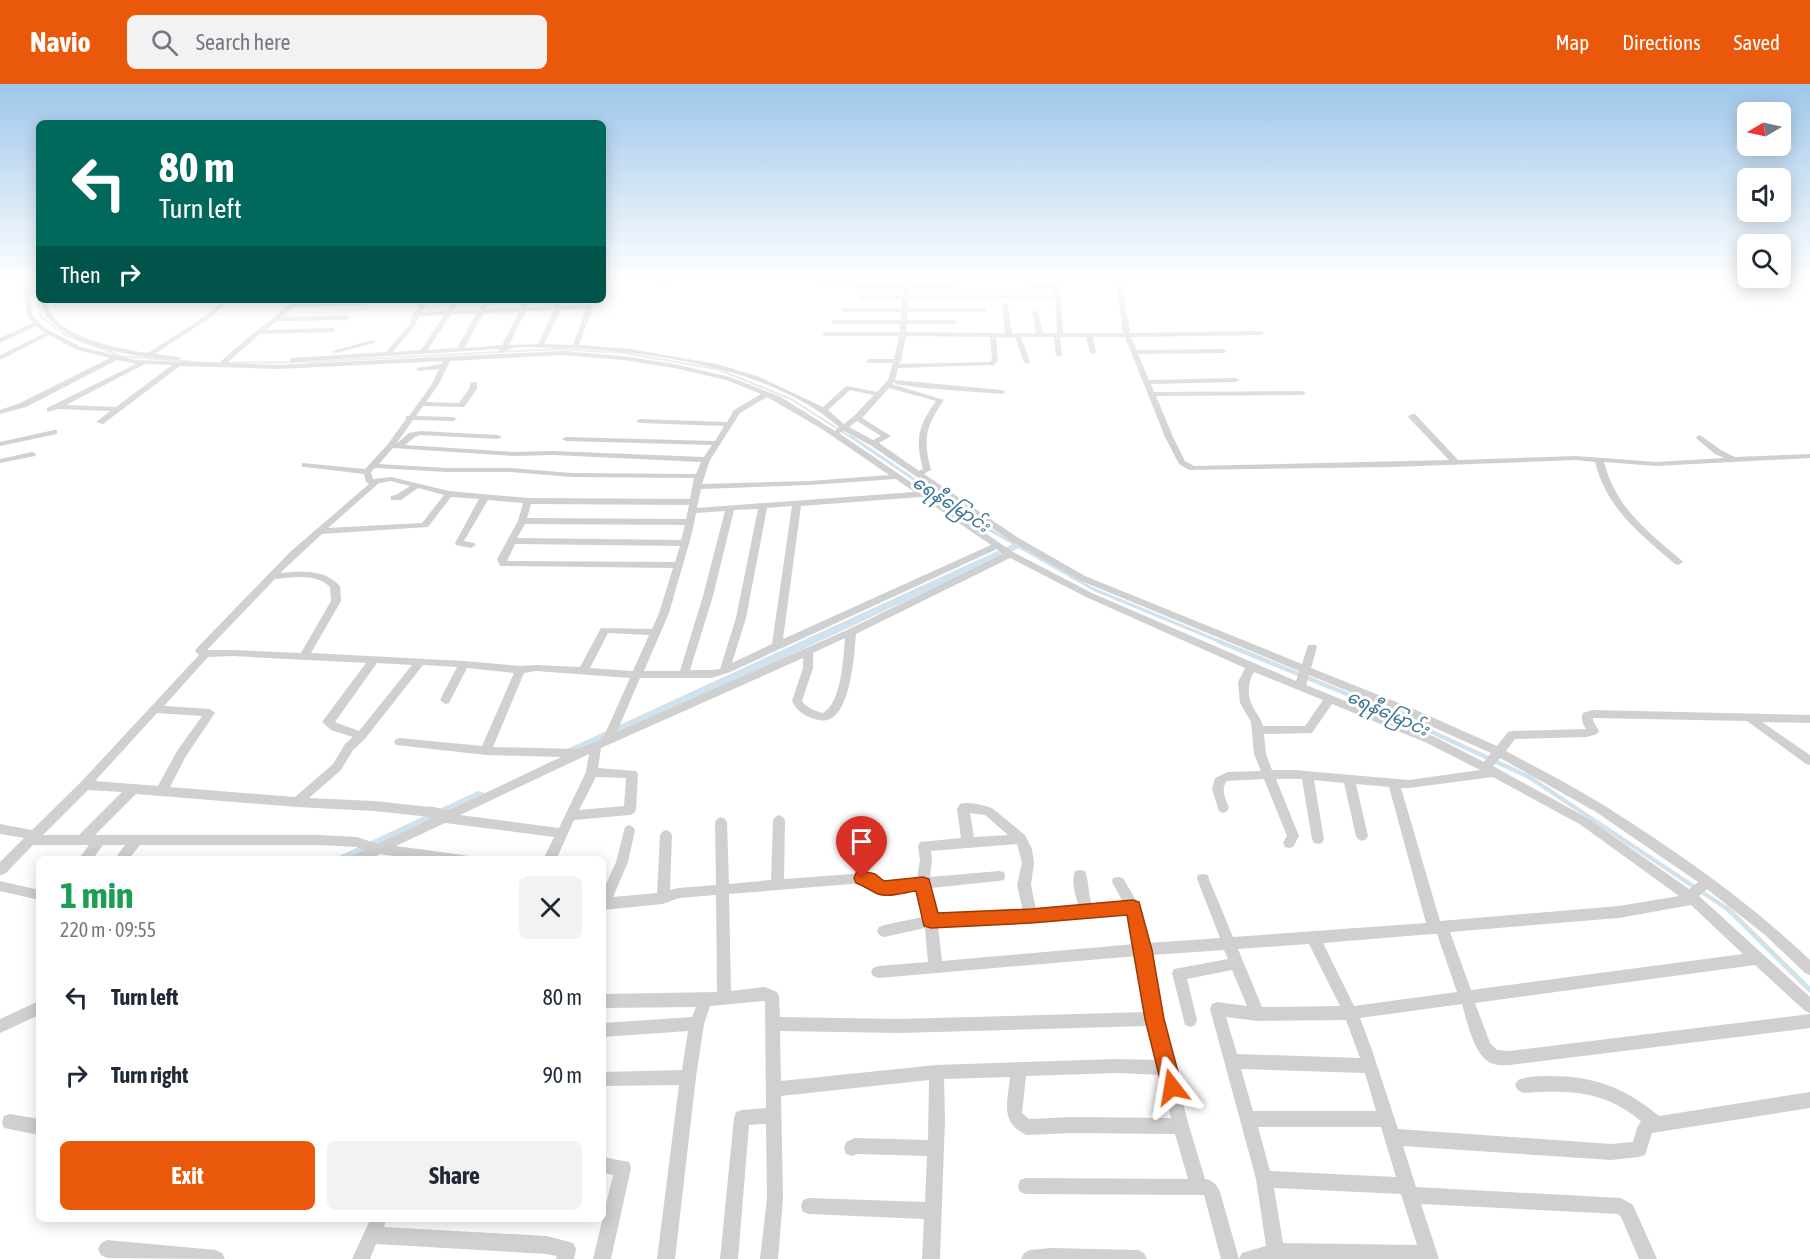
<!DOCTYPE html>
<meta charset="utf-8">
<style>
:root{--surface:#fff;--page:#f2f2f3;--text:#1f2937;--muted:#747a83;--accent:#ea580c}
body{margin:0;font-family:"Asap Condensed","Noto Sans Myanmar",sans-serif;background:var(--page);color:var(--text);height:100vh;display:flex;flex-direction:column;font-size:22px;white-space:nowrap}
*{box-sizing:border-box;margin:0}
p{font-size:20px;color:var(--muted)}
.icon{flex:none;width:33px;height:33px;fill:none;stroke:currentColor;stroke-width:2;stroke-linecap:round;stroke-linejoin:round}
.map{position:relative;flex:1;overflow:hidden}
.drawer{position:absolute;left:36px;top:772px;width:570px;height:366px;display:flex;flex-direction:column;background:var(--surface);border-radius:9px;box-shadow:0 3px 15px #0003}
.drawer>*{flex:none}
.top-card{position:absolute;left:36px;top:36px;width:570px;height:183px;border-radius:9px;box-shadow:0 3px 15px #0003;background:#00695c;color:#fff;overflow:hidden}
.needle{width:39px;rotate:261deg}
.controls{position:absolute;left:1737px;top:18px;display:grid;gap:12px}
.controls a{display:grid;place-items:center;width:54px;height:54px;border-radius:9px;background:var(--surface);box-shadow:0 3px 15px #0003;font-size:30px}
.pin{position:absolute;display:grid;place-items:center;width:51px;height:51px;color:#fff;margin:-62px -26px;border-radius:50% 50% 50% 0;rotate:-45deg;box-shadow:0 0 6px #0007}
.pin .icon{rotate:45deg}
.me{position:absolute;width:66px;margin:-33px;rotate:346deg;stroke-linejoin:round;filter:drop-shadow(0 0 4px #0008)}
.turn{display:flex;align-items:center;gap:21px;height:126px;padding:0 24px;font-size:27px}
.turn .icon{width:78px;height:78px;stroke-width:2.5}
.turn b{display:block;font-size:42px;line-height:51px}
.then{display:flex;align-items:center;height:57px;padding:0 24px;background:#0003;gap:12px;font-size:22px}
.round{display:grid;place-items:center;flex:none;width:63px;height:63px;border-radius:9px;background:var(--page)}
.overview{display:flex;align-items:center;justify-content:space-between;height:102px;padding:0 24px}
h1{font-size:36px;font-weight:700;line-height:45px;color:#1e9e55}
.action{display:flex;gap:12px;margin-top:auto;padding:12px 24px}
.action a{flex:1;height:69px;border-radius:9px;background:var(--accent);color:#fff;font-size:24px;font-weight:700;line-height:69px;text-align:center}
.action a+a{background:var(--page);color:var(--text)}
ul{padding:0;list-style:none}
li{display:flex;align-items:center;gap:18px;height:78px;padding:0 24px}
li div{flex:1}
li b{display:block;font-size:22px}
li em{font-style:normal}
header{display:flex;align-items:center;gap:36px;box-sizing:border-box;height:84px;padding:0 30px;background:var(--accent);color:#fff}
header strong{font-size:28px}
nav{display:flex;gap:33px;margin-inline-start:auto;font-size:21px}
.search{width:420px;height:54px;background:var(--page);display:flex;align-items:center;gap:15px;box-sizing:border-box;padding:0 21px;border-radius:9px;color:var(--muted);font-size:22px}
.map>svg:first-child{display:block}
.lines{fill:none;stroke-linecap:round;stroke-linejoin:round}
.stream-far3{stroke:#cfe2ee;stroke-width:2}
.stream-far2{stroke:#cfe2ee;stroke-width:3}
.stream-far1{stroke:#cfe2ee;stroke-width:4.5}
.stream{stroke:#cfe2ee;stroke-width:5}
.canal{fill:#cfe2ee;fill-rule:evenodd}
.street{fill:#d0d0d0;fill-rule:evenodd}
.street-bridge{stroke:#d0d0d0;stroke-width:11}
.route{fill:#ea580c;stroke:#983908;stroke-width:1.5}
.labels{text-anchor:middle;stroke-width:6;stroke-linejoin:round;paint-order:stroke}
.water-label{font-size:18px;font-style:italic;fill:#3f7597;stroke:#fff}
</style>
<header>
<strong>Navio</strong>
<div class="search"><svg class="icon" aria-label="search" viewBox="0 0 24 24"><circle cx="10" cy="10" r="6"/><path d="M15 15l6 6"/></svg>Search here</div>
<nav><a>Map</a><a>Directions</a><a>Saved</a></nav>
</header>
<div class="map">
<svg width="1810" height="1175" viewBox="0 0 1810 1175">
<rect width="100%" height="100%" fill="#fff"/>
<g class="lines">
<path class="stream-far3" d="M35,197L41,233L67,252L122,272L207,279L309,278L557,265L624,269L717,285L791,315L852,354"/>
<path class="stream-far2" d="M850,352L983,442L1093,505L1221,558"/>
<path class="stream-far1" d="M1218,557L1376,622L1529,693L1729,826"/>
<path class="stream" d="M1727,824L1810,906"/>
<path class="canal" d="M1017,458L1021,459L1022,461L1021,463L575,672H565L563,669L565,666Z
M478,707L483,708L485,712L483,716L359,776H337L339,772Z"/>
<path class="street" d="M23,197H29L32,230L43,243L81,263L136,276L219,279L239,261L295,216H302L299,219L362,218L364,219V221L294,223L281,233L347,232L350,234L347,236L277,237L265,246L333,244L336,246L333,248L260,250L227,279L278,281L562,267L623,272L674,280L730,293L781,313L835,347L839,343C769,282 645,266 555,264C538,264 515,260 502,269L500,268L499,265L292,278L289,276L292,274L386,268L410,240L413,230L424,217L427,219L421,228L447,227L454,217L456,216L459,218L453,227L479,226L485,216H491L486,225L521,224V216H527V224L555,223L554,216H560L561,222L590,221L593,223L579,261L630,265L716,280L757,292L823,323L846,302L877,308L888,296L893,279H869L866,277L869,275H894L899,252H825L822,250L825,248H900V240H834L831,238L834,236H901V228H843L840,226L843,224H902V215H861L858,213L861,211H903V204H858L821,201L819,200V198L858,200H904V197H910V200H956L959,202L956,204H909V211H1055L1054,204H1026L1023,202L1026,200H1057L1060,202L1063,249H1123L1116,197H1122L1130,249L1261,247L1264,249L1261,251L1131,253L1137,266L1224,265L1227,267L1224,269L1138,270L1149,296L1236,294L1240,296L1236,298L1151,300L1154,308L1302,307L1306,309L1302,311L1156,312L1173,353L1185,377L1194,382L1449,376L1409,334L1408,332L1412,330H1415L1458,376L1576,372L1656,378L1724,374L1715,370L1697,355L1696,353L1700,351L1721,366L1735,373L1810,370V374L1656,382L1604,378C1616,424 1647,447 1681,476L1683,478L1678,481L1675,480C1639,449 1607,425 1595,378L1576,376L1393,383L1189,386L1179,380L1165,353L1125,253H1093L1096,268L1093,270L1090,268L1086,253H1060L1062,271L1059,273L1056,271L1054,253H1021L1030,278L1027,280L1024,278L1015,253L1009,254L996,253L998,276L994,281L898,284L895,297L892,300L944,316C925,343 923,355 931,386L924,390L1017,453L1085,492L1302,580L1308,561H1316L1317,563L1311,584L1409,623L1497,662L1508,648L1512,647L1586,645C1583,640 1580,635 1583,629L1592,626L1810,631V639L1762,638L1810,671V681L1806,680L1747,637L1593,634V637L1599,647L1597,650L1587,653L1515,655L1506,667C1539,685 1573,702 1605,722C1678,768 1748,817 1810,876V891L1805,889L1765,851L1707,805L1699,812L1810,913V929L1805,927L1755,881L1475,919L1490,959L1497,966L1510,967L1810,930V944L1510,981C1504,981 1497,982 1491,979C1474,972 1467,937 1462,920L1360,934L1372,966L1398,1045L1611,1060L1633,1058L1637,1044L1641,1037C1603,1006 1570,1006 1523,1009L1518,1006L1515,1001L1518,996C1528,992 1540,992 1550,992C1595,992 1625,1004 1659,1032L1810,1008V1024L1652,1049L1645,1071L1639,1073L1611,1076L1403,1062L1416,1103L1621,1114L1633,1121L1657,1175H1639L1621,1133L1618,1130L1421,1120L1439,1175H1239L1242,1169L1266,1162L1256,1095L1210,925L1212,920L1217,918L1247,922L1232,886L1187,895L1197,936L1195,941L1190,943L1185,941L1172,889L1174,885L1228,875L1224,866L1151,871L1161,935L1189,1042L1205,1095C1213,1096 1217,1101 1220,1108L1239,1175H1221L1204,1111L1026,1110L1020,1108L1018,1102L1020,1096L1026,1094L1188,1095L1175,1050L1073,1049L1027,1051C999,1039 1008,1017 1010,993L944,995L945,1035L940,1175H922L924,1135L809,1130L803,1128L801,1122L803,1116L809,1114L925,1118L927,1072L857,1070L852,1072L846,1070L844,1064L846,1058L855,1054L928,1056L929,996L781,1012L783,1114L778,1175H760L767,1114L766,1040L749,1041L738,1175H720L734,1034L736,1028L742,1026L766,1024L765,917L710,922L704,940L696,993L675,1175H657L679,1001L603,1002V988L682,986L688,947L603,953V939L692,933L696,923L603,924V910L717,908L716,811L679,814L663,820L603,826V807L616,778L625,743L629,741L633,743L635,746L628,778L613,813L657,809L660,751L662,748L666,746L670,748L672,751L670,806L679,804L716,801L715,738L717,735L721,733L725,735L727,738L729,800L771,796L773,736L775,733L779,731L783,733L785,736L784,795L866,789L884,798L917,794L920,776L918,762L920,758L961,754L957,725L960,720C969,717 983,721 992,724L1025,751L1032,765L1034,779L1031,801L1036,826L1079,822C1075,811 1071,798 1075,787L1080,786L1085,787C1089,797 1088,810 1092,821L1123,818L1112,798L1113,794L1118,793L1123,794L1140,823L1148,859L1220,854L1197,795L1198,791L1203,790L1208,791L1209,795L1233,853L1426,839L1389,703L1356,700L1368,752L1366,755L1362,757L1358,755L1356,752L1344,699L1314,696L1324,755L1322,759L1318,760L1314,759L1312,755L1302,695H1276L1299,752L1293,763L1289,764L1285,763L1283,759L1287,752L1264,695L1227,697C1220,705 1226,716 1229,724L1227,727L1223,729L1219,727L1212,705L1215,694L1228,688L1261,687L1254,670L1251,638L1240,619L1238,598L1245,584L1086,513L1010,474L856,550C854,571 851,644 818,636C806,633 797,628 792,617L803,584V574L601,664L598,684L636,687L638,690L636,726L634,729L630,731L574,736L556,776H543L554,753L445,739L396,762L463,771L467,772L469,776H420L380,770L369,776H350L352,772L365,766L357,763L319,761H140L128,776H114L125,761H103L92,776H78L89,761H33L5,790L0,791V778L24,754L0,750V740L32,746L81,698L199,571L195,567L196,565L290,468L369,400L366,398L364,390L305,383H302V379L365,385L388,360L406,335V332H409L432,300L439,285L419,287L416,285L417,284L441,280L443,277L278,285L180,282L103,340L96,338L110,327L58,325L47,328V324L136,280L117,276L26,323L0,330V326L20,319L110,274L77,266L49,251L0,276V271L45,249L36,242L0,259V254L33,239L26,230ZM909,215H1055L1057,249H1043L1038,228L1035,226L1032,228L1036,249H1012L1008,221L1005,219L1002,221L1005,249L906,248L907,240H954L957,238L954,236H907L908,228H984L987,226L984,224H908ZM586,225L573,261L544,260L561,226ZM554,226L538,260L509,261L526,227ZM519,228L502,261L464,264L484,229ZM477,229L457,264L428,266L451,230ZM444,231L421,266L393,268L415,241L419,232ZM906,252L990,253L992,276L990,278L899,280L901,277ZM562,271L623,276L674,284L726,296L761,310L734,326L727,338L640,335L636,337L640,339L724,342L715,357L566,353L562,355L566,357L712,361L704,373L553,367L513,368L405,361L415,353L420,351L498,355L502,353L498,351L420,347L409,349L396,360L413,336L453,337L457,335L453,333L416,332L423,322L464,323L477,305V298H471L469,305L459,319L426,318L439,300L450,277ZM145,280L172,281L116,323L66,321ZM889,304L936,317C918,342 915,355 923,385L919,387L879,359L891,352L862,334ZM850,306L874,311L854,332L844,340L828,326ZM767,313L822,345L889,391L810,397L702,400L710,376L740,329ZM857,337L881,352L873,356L849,343ZM844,347L870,361L1011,457L1079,496L1299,587L1296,597L1092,509L1013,468L839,349ZM393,364L513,372L553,371L701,378L696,390L572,389L511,384H447L379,380ZM375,384L447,388H511L572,393L694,394L690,415L528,414L449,407L391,393L373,395L371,388ZM896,395L914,408L697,424L701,405L810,401ZM391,397L410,402L396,411L391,412V416H401L418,404L444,411L422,439L328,444L379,399ZM451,413L479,415L455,459L456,461L471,464L476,461L474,459L464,457L488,416L523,419L518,437L497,475L500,482L673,484L659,529L652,545L601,544L580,583L536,581L520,582L464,577L311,569L341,517L340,502C325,485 301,487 280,489L322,450L428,443ZM921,413L991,461L783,555L801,422ZM531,420L689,421L686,435L527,434ZM792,422L772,560L732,579L746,534L767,424ZM758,425L736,534L720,585L711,586H690L713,512L734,426ZM725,427L703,512L680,587H644L669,529L692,449L696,429ZM525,440L685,441L681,456L517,454ZM515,460L680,462L675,478L507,477ZM997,465L1003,470L847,546L617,648L640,594H711L728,589ZM297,493C310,493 321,494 330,503L331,517L301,569L232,566H207L275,495ZM608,549L649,551L633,587L590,584ZM845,554C843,575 842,617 823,629C815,627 807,624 802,617L813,584V569ZM232,572L366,579L322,638L331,646L353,653L345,660L333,680L295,713L170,703L186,672L215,629L210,625L164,622L208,573ZM377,579L412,581L359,647L335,638ZM423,581L457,583L440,616L445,620L449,619L467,584L514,589L482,662L400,654L396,655L394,658L396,661L486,671L561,673L378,760L357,753L319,751H95L136,710L297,723L374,727L430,733L434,731L436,728L434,725L430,723L374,717L309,714L341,686L353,666L364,656ZM536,587L630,594L604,652L600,656L578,665L493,663L524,589ZM1254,588L1323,616L1305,642H1263C1261,634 1255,628 1252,621C1247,610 1248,598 1254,588ZM1309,591L1401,629L1491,669L1484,678L1435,653L1306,601ZM1332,620L1427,659L1480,686L1409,696L1294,686H1272L1266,670L1264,650L1312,649ZM157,629L202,632L177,667L158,702L95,697ZM589,670L586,688L559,744L460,731ZM1500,674L1596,728L1698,798L1689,805L1589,735L1493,682ZM596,693L626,694L624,722L579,726ZM1493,693L1581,741L1679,812L1619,822L1440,837L1401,704H1409ZM88,706L122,708L79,751H43ZM970,729L985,731L1008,751L974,753ZM1017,760L1022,779L1017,801L1023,827L936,831L931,804L999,797L1004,796L1005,792L1004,788L999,787L930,793L932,776L931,767ZM864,799L882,809L918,805L923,833L884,841L879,843L877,847L879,851L884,853L925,844L928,878L878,882L873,884L871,888L873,892L878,894L1137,872L1146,928L899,935L780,933L779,913L777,908L765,903L731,907L729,810ZM1691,821L1743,870L1471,906L1450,848L1619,834ZM1128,829L1135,860L942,877L938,842L1031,838ZM1432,850H1437L1457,908L1354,922L1323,859ZM1309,860L1340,922L1262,923L1238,865ZM1226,933L1257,937L1346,936L1360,974L1237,970ZM1148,942L1157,976L1117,975L936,981L781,997L780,947L899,949ZM1241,985L1365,989L1376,1027H1253ZM1117,989L1161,991L1171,1034L1073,1033L1029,1035L1022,1029L1026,992ZM1258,1043H1381L1396,1093L1270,1087ZM1274,1104L1401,1110L1417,1161L1283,1159Z
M663,197H669L667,205L662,204Z
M40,216H46C48,220 49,226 51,230C67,255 120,265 148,269L207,231L224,216H231L211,233L155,270L180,273L181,274L178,276C139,273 74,266 47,233C44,228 42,222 40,216Z
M373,256L375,257V259L335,269L332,267Z
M895,296L1002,306L1006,308L1002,310L923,304L895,300Z
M54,346H57V350L0,362V358Z
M32,368L36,370L35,372L0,379V375Z
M0,797L39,806V816L0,807Z
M39,917V931L0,949V935Z
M10,1030L39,1035V1051L4,1044L2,1038L4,1032Z
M603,1073L629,1078L631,1084L611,1175H593L613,1091L603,1089Z
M370,1136H386L384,1143L547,1152L573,1159L576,1165L574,1175H556L557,1172L547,1170L376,1160L370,1175H352Z
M107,1156L216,1166L222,1169L225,1175L107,1174L101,1171L98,1165L101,1159Z
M1051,1164L1138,1166L1144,1169L1147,1175H1021L1024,1169L1030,1166Z"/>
<path class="street-bridge" d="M430,728L450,732"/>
</g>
<linearGradient id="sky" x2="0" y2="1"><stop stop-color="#9ec6ea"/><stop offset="0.54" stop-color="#fff"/><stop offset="1" stop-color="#fff" stop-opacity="0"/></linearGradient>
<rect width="1810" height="362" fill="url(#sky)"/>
<path class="route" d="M862,787L875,790L884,797L923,793L929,795L938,829L1031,825L1133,816L1139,818L1152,866L1164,935L1182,1003L1179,1010L1172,1013L1165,1010L1162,1003L1145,935L1127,831L1031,839L931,844L924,842L916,807C905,808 888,814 878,810C870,807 865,802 856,799L854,794L856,789Z"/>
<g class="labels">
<g class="water-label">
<text transform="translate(951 420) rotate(33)" y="6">ရေနီမြောင်း</text>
<text transform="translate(1388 629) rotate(24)" y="6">ရေနီမြောင်း</text>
</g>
</g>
</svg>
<div class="controls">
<a><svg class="needle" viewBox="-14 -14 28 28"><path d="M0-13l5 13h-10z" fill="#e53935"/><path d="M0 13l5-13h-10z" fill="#747a83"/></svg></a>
<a><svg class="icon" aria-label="sound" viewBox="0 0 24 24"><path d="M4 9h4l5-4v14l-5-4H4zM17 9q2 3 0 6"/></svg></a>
<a><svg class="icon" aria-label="search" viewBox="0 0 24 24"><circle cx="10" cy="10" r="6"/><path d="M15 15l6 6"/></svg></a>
</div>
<div class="pin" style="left:862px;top:794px;background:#d93025"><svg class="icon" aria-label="arrive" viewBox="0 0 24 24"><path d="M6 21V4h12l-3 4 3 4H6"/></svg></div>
<svg class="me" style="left:1172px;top:1003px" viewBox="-20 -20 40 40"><path d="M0-17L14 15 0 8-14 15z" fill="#ea580c" stroke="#fff" stroke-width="4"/></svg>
<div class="top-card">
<div class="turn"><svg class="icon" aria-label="left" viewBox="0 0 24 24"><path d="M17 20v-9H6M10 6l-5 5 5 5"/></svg><div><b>80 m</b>Turn left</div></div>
<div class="then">Then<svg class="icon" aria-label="right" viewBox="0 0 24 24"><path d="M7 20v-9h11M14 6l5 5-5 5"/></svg></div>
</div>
<section class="drawer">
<div class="overview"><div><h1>1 min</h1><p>220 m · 09:55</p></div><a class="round"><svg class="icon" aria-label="close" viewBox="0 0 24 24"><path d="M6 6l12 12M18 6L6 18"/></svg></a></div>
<ul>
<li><svg class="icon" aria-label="left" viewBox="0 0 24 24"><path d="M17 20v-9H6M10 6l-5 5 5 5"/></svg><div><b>Turn left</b></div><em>80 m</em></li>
<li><svg class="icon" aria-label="right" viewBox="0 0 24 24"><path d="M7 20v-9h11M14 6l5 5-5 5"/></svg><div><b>Turn right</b></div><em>90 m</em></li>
</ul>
<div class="action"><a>Exit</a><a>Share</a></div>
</section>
</div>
